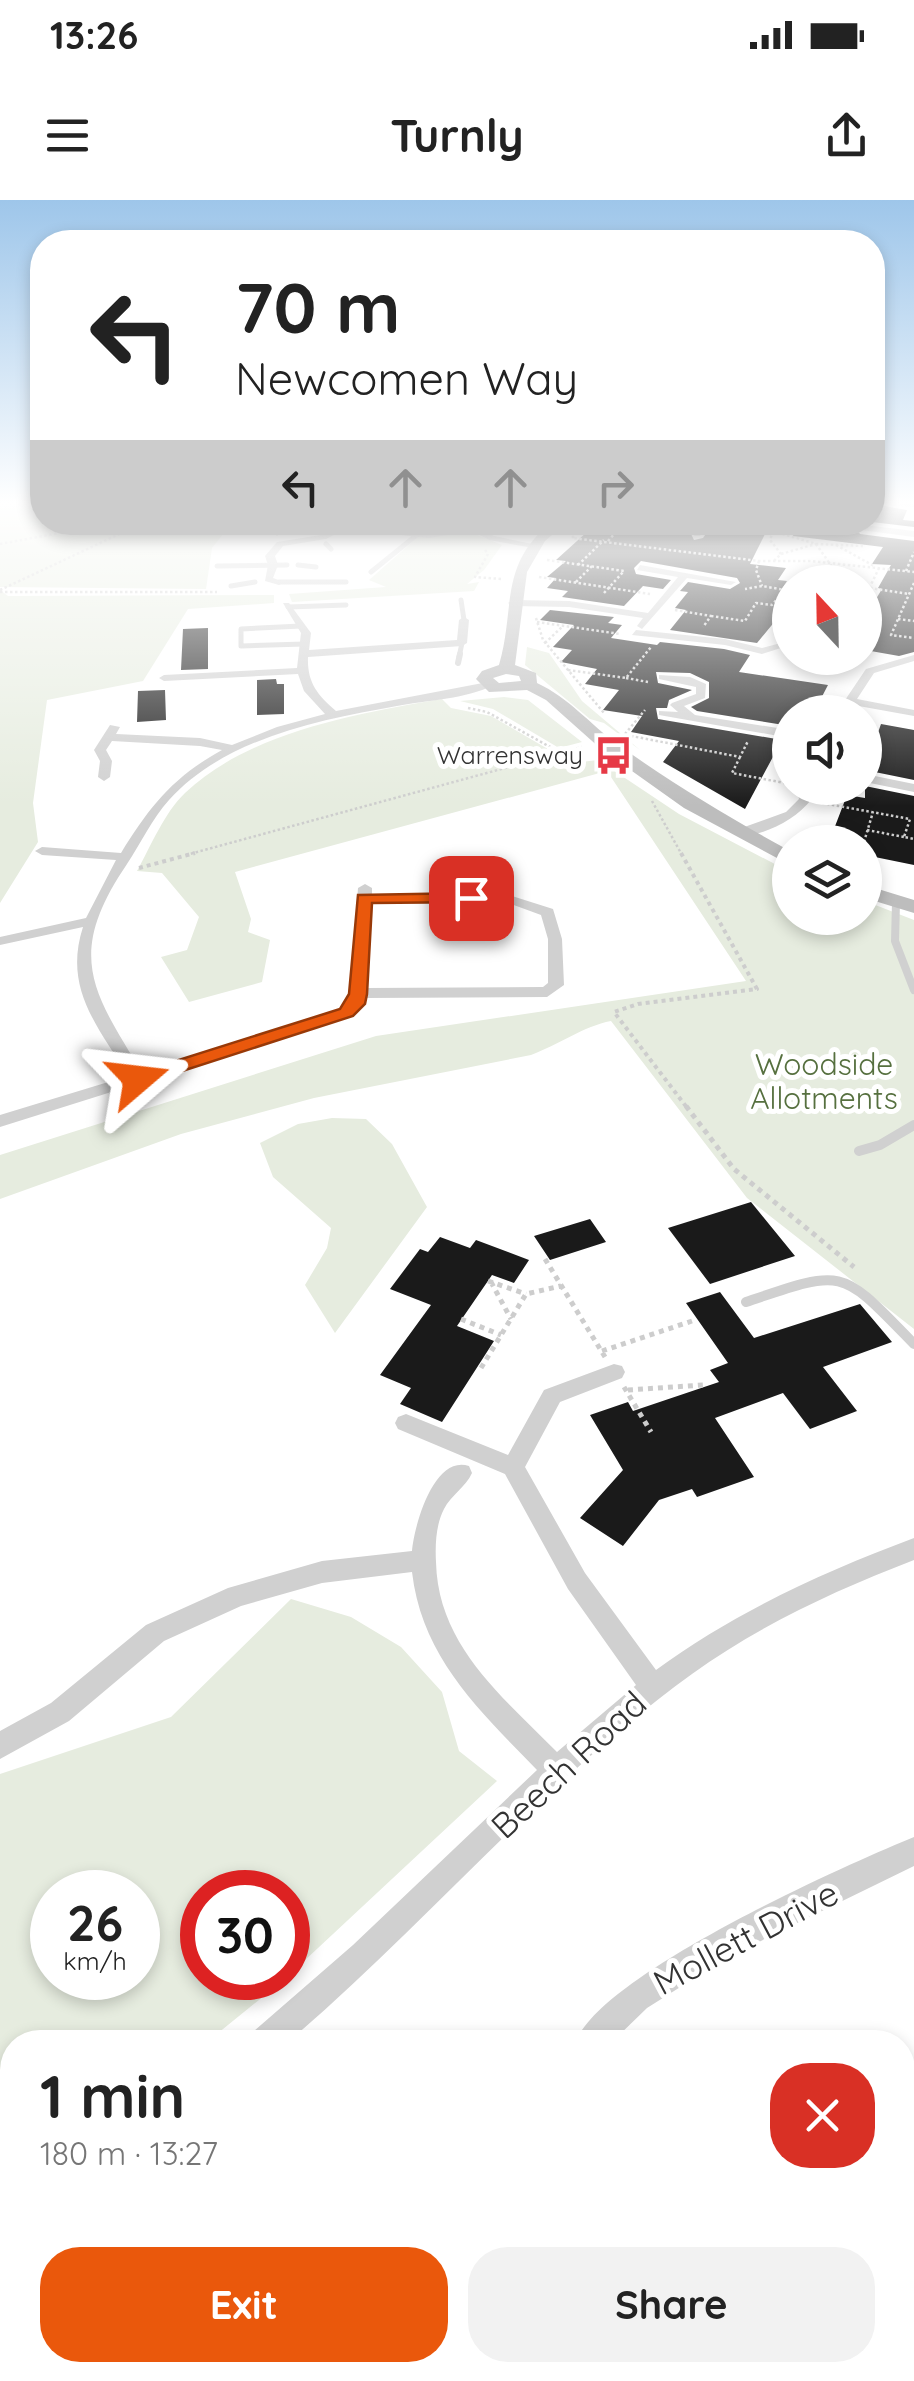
<!DOCTYPE html>
<meta charset="utf-8">
<style>
:root{--surface:#fff;--page:#f2f2f2;--text:#222;--muted:#767676;--accent:#ea580c}
body{margin:0;font-family:Quicksand,sans-serif;background:var(--page);color:var(--text);height:100vh;display:flex;flex-direction:column;font-size:38px;white-space:nowrap}
*{box-sizing:border-box;margin:0}
p{font-size:32px;color:var(--muted)}
.icon{flex:none;width:55px;height:55px;fill:none;stroke:currentColor;stroke-width:2;stroke-linecap:round;stroke-linejoin:round}
.map{position:relative;flex:1;overflow:hidden}
.details{position:absolute;left:0px;top:1830px;width:915px;height:352px;display:flex;flex-direction:column;background:var(--surface);border-radius:40px 40px 0 0;box-shadow:0 5px 15px #0003}
.details>*{flex:none}
.hud{position:absolute;left:30px;top:30px;width:855px;height:305px;border-radius:40px;box-shadow:0 5px 15px #0003;background:#fff;color:var(--text);overflow:hidden}
.needle{width:65px;rotate:338deg}
.controls{position:absolute;left:772px;top:365px;display:grid;gap:20px}
.controls a{display:grid;place-items:center;width:110px;height:110px;border-radius:50%;background:var(--surface);box-shadow:0 5px 15px #0003;font-size:50px}
.speed{position:absolute;left:30px;top:1670px;display:flex;gap:20px;font-size:50px;font-weight:700;text-align:center}
.speed>*{display:grid;place-content:center;width:130px;height:130px;border-radius:50%;background:var(--surface);box-shadow:0 5px 15px #0003;line-height:1}
.speed small{font-size:25px;font-weight:400}
.speed .limit{border:15px solid #d22;background:#fff;color:#111}
.pin{position:absolute;display:grid;place-items:center;width:85px;height:85px;color:#fff;margin:-42px;border-radius:20px;box-shadow:0 5px 15px #0006}
.me{position:absolute;width:110px;margin:-55px;rotate:73deg;stroke-linejoin:round;filter:drop-shadow(0 0 8px #0008)}
.turn{display:flex;align-items:center;gap:35px;height:210px;padding:0 40px;font-size:45px}
.turn .icon{width:130px;height:130px;stroke-width:2.5}
.turn b{display:block;font-size:70px;line-height:85px}
.lanes{display:flex;align-items:center;height:95px;padding:0 40px;background:#0003;justify-content:center;gap:50px;direction:ltr}
.lanes .off{opacity:.35}
.round{display:grid;place-items:center;flex:none;width:105px;height:105px;border-radius:40px;background:var(--page)}
.summary{display:flex;align-items:center;justify-content:space-between;height:170px;padding:0 40px}
h1{font-size:60px;font-weight:700;line-height:75px}
.cta{display:flex;gap:20px;margin-top:auto;padding:20px 40px}
.cta a{flex:1;height:115px;border-radius:40px;background:var(--accent);color:#fff;font-size:40px;font-weight:700;line-height:115px;text-align:center}
.cta a+a{background:var(--page);color:var(--text)}
.status{display:flex;justify-content:space-between;align-items:center;height:70px;padding:0 50px;background:var(--surface);direction:ltr}
.status svg{height:28px;fill:currentColor}
header{display:flex;justify-content:space-between;align-items:center;height:130px;padding:0 40px;background:var(--surface);font-size:45px;font-weight:700}
.map>svg:first-child{display:block}
.green{fill:#e6ecdf;fill-rule:evenodd}
.building{fill:#1a1a1a}
.lines{fill:none;stroke-linecap:round;stroke-linejoin:round}
.path-far2{stroke:#cdcdcd;stroke-width:2.5;stroke-dasharray:2.5 2.5;stroke-linecap:butt}
.path-far1{stroke:#cdcdcd;stroke-width:4;stroke-dasharray:4 4;stroke-linecap:butt}
.path{stroke:#cdcdcd;stroke-width:5;stroke-dasharray:5 5;stroke-linecap:butt}
.lane-far3{stroke:#d0d0d0;stroke-width:5}
.lane-far2{stroke:#d0d0d0;stroke-width:6}
.lane-far1{stroke:#d0d0d0;stroke-width:8}
.lane{stroke:#d0d0d0;stroke-width:10}
.street{fill:#d0d0d0;fill-rule:evenodd}
.secondary{fill:#bdbdbd;fill-rule:evenodd}
.route{fill:#ea580c;stroke:#983908;stroke-width:2.5}
.labels{text-anchor:middle;stroke-width:10;stroke-linejoin:round;paint-order:stroke}
.far-poi-label{font-size:25px;fill:#333;stroke:#fff;text-anchor:end}
.park-label{font-size:30px;fill:#56703f;stroke:#fff}
.near-street-label{font-size:35px;fill:#333;stroke:#fff}
</style>
<div class="status"><b>13:26</b><svg viewBox="0 0 49 12"><path d="M0 12V9h3v3zM5 12V6h3v6zM10 12V3h3v9zM15 12V0h3v12zM26 1h20v11H26zM47 4h2v5h-2z"/></svg></div>
<header><svg class="icon" aria-label="menu" viewBox="0 0 24 24"><path d="M4 6h16M4 12h16M4 18h16"/></svg>Turnly<svg class="icon" aria-label="share" viewBox="0 0 24 24"><path d="M12 15V3M7 8l5-5 5 5M5 13v7h14v-7"/></svg></header>
<div class="map">
<svg width="914" height="2181" viewBox="0 0 914 2181">
<rect width="100%" height="100%" fill="#fff"/>
<path class="green" d="M0,301H42V322L232,323L212,348L206,389L0,387Z
M456,332L475,334L502,345L484,370L467,384L479,382L474,391L292,402L289,394L386,387L369,380L418,337Z
M0,390L8,396L274,395V403L188,409L143,481L47,500L33,603L38,642L0,703Z
M527,447L549,453L582,501L640,550L604,523L590,519L525,465Z
M504,497L528,500L582,542L559,548L493,509L460,501Z
M442,499L451,508L491,516L553,552L548,554L564,564L598,560L679,614L790,672V718H865V701L914,720V1129L747,998L611,821C584,826 558,845 531,855L314,898L181,934L0,999V955L376,836L746,781L607,571L235,672L251,719L248,732L270,740L262,782L189,802L161,757L187,750L199,717L162,673L137,671C151,646 164,613 185,593C249,532 359,513 442,499Z
M332,918L366,919L392,944L427,1007L335,1133L305,1085L327,1048L331,1028L273,977L260,943L298,924Z
M291,1399L351,1417L401,1447L442,1492L459,1551L497,1581L288,1776V1692H202V1778H286L207,1842H12V1974L0,1982V1574L171,1517ZM52,1692H138V1778H52Z
M914,1920V2113L903,2091L902,1928Z
M93,2170H173L177,2181H77Z"/>
<path class="building" d="M872,304L907,310L903,320L914,321V327L872,322Z
M598,322H697L691,334L694,340L703,338L714,322H771L750,364L786,368L778,380L787,381L779,394L790,395V403L757,443L670,430L686,410L675,408L688,392L680,391L688,382L730,389L740,383L737,378L641,361L634,368L636,374L671,380L663,389L643,386L624,406L562,397L568,391L547,388L556,378L547,377L566,361L556,360Z
M794,322H862L857,330L860,334L914,341V452L899,456L865,450V417L882,389L878,388L891,365L872,364L883,347L793,336Z
M550,410L614,417L608,423L622,425L611,438L657,445L660,442L724,449L750,455L739,472L828,485L814,512H790V526L697,511L691,507L709,498V482L690,473L656,472L658,483L692,490L669,500L667,508H656L658,519L782,540L745,609L663,562L679,541L631,532L642,516L603,510L619,490L585,484L597,469L561,462L572,450L553,447L574,425L540,420Z
M208,428V469L181,470L183,429Z
M276,479L277,484H284V514L257,515V480Z
M165,490L166,520L137,522L138,491Z
M881,524L914,530V580L865,570Z
M865,586L914,596V665L865,655V642H829L847,595L865,598Z
M751,1002L795,1056L710,1084L668,1028Z
M590,1019L606,1042L550,1060L534,1036Z
M440,1037L470,1048L476,1040L529,1060L514,1083L492,1075L457,1126L494,1141L442,1222L400,1204L411,1188L380,1175L431,1105L390,1089L420,1049L428,1052Z
M720,1092L754,1138L860,1104L892,1142L823,1167L857,1211L810,1229L783,1193L715,1218L754,1277L697,1297L692,1289L659,1300L623,1346L580,1318L623,1270L590,1215L628,1202L633,1211L719,1182L710,1170L728,1163L686,1103Z"/>
<g class="lines">
<path class="path-far2" d="M588,322L572,338L759,361H811L914,372
M778,322L773,331L816,344L863,346
M773,331L770,340L781,354
M608,341L625,322
M0,344L119,322
M816,344L835,371L837,382
M836,345L874,366
M485,350L488,354L475,377L501,379
M547,360L624,371L604,393
M759,361L756,370L762,386
M774,361L781,354L816,344
M578,365L604,340
M906,371L914,352
M539,377L650,394
M576,382L592,366
M914,383L891,435L914,438
M870,388L909,394
M0,390L145,322
M0,392H217
M865,397L879,368
M675,410L711,416L703,427
M711,416L745,421L756,403L772,405L785,390L762,386L745,389
M536,418L543,440L604,513
M898,419L914,421
M537,422L620,434
M545,443L563,426
M568,470L626,478L651,447
M626,478L648,482
M468,508L487,512L561,553
M625,534L645,510
M626,535L740,557L748,541
M740,557L732,573L790,584
M652,601L682,655
M822,603L910,619L904,637L914,639
M867,630L904,637
M864,642L873,612
M186,655L582,547"/>
<path class="path-far1" d="M681,653L757,789L638,804L614,812L688,909
M139,668L195,653"/>
<path class="path" d="M686,906L734,969L854,1067
M545,1059L605,1157
M488,1081L526,1094
M491,1082L511,1119
M461,1119L501,1135
M602,1151L692,1121
M481,1168L526,1094L561,1086
M624,1187L651,1232
M628,1190L703,1185"/>
<path class="lane-far3" d="M277,333L286,322
M326,344L331,349
M298,365L316,367
M217,366L287,365
M371,372L418,334
M279,382H346
M231,386L255,382
M461,400L464,420
M288,407L346,405
M301,426L241,429V446L304,444
M459,457L462,443"/>
<path class="lane-far2" d="M458,463L460,454"/>
<path class="lane-far1" d="M896,702L895,741L914,790"/>
<path class="lane" d="M859,951L880,945L914,925
M746,1102C846,1068 840,1068 914,1144"/>
<path class="street" d="M899,302L914,303V307L899,306Z
M702,322H711L700,336H694Z
M344,323L429,332L473,325L494,336L537,345L533,348L489,340L472,331L429,338L345,329L326,339L283,346L275,356L278,365L273,378L284,382L279,385L265,381L268,365L265,356L277,342L321,335Z
M864,325L914,331V337L861,330Z
M640,365L736,382L731,385L687,378L642,429L637,426L643,418L569,407L513,406L508,403L513,400L569,401L648,413L678,377L637,370Z
M283,403H289L311,433L309,450L457,440L459,420L464,417L469,420L467,443L462,446L308,457C307,482 317,495 336,511L488,482L493,485C468,499 427,500 397,506C319,520 225,538 169,600C152,619 141,643 127,664C66,754 91,790 142,872L341,810L348,803L350,793L358,688L365,684L372,688V695L512,696L553,709L562,739L564,785L547,797L365,798L364,804L353,816L0,927V915L128,876C98,826 63,789 83,727L0,745V737L86,718L116,660L42,655L35,651L42,647L121,653C150,606 173,577 222,550L200,546L112,541L106,550L112,561L110,577L104,581L98,577L100,561L94,550L110,525L120,527L116,534L200,538L232,545L277,527L325,514L304,491L298,474L164,481L159,478L164,475L297,468L301,433ZM371,703L511,704L541,715L548,739V783L543,787L366,788Z
M636,430L725,439L762,448L781,443L790,434V445L762,454L725,445L632,435Z
M914,455V461L874,473L857,499L914,510V516L853,505L847,512H837L866,469Z
M659,475L690,477L706,484L705,498L684,506L695,515L790,530V538L659,515V511L678,512L670,505L672,503L696,494V487L659,479Z
M865,574L914,584V592L865,582Z
M797,588H809L811,600C795,620 763,637 736,636V630L786,612L799,599Z
M614,1164L622,1166L625,1172L622,1178L560,1202L525,1267L585,1373L656,1470C735,1412 823,1372 914,1338V1360C836,1390 760,1425 692,1474C544,1581 427,1724 288,1842H250L254,1831L353,1745L537,1570C480,1511 422,1458 412,1372L322,1383L241,1406L164,1441L69,1521L0,1559V1531L51,1503L146,1425L228,1388L322,1361L412,1351C414,1326 434,1254 469,1266L472,1273C466,1287 451,1295 444,1309C436,1324 435,1345 436,1362C438,1446 503,1497 557,1552L636,1485L568,1389L505,1274L398,1229L395,1223L398,1217L406,1214L508,1255L544,1190Z
M914,1637V1666L728,1757L647,1808L612,1842H576C600,1775 843,1666 914,1637Z
M12,2007V2044L0,2049V2012Z
M238,2170H275L279,2181H243Z"/>
<path class="secondary" d="M552,322H567L545,341L527,372L515,465L536,473L537,483C569,498 590,524 617,544C673,584 730,618 790,651V665L684,608L601,549L546,500L527,490L489,492L476,479L482,471L499,465C516,407 498,365 552,322ZM506,474L519,476L521,481L499,483L493,478Z
M865,685L914,700V713L865,698Z"/>
</g>
<linearGradient id="sky" x2="0" y2="1"><stop stop-color="#9ec6ea"/><stop offset="0.5" stop-color="#fff"/><stop offset="1" stop-color="#fff" stop-opacity="0"/></linearGradient>
<rect width="914" height="606" fill="url(#sky)"/>
<path class="route" d="M471,693L479,698L477,702L372,703L367,794L365,804L353,816L145,883L138,885L128,879L131,875L340,809L349,794L358,695Z"/>
<defs>
<symbol id="bus-bare" viewBox="-9 -9 18 18"><path d="M-5-6H5V4H4V6H2V4H-2V6H-4V4H-5ZM-3.5-4V0h7V-4ZM-3.5 1.2v1.5H-2V1.2ZM2 1.2v1.5H3.5V1.2Z" fill="#e63946" stroke="#fff" stroke-width="2.5" paint-order="stroke"/></symbol>
</defs>
<g fill-rule="evenodd">
<use href="#bus-bare" x="586" y="528" width="55" height="55"/>
</g>
<g class="labels">
<g class="far-poi-label">
<text x="583" y="564">Warrensway</text>
</g>
<g class="park-label">
<text x="824" y="875">Woodside<tspan x="824" dy="34">Allotments</tspan></text>
</g>
<g class="near-street-label">
<text transform="translate(569 1565) rotate(-43)" y="12">Beech Road</text>
<text transform="translate(746 1738) rotate(-28)" y="12">Mollett Drive</text>
</g>
</g>
</svg>
<div class="controls">
<a><svg class="needle" viewBox="-14 -14 28 28"><path d="M0-13l5 13h-10z" fill="#e53935"/><path d="M0 13l5-13h-10z" fill="#767676"/></svg></a>
<a><svg class="icon" aria-label="sound" viewBox="0 0 24 24"><path d="M4 9h4l5-4v14l-5-4H4zM17 9q2 3 0 6"/></svg></a>
<a><svg class="icon" aria-label="layers" viewBox="0 0 24 24"><path d="M12 4l9 5-9 5-9-5zM3 14l9 5 9-5"/></svg></a>
</div>
<div class="speed"><div>26<small>km/h</small></div><div class="limit">30</div></div>
<div class="pin" style="left:471px;top:698px;background:#d93025"><svg class="icon" aria-label="arrive" viewBox="0 0 24 24"><path d="M6 21V4h12l-3 4 3 4H6"/></svg></div>
<svg class="me" style="left:138px;top:879px" viewBox="-20 -20 40 40"><path d="M0-17L14 15 0 8-14 15z" fill="#ea580c" stroke="#fff" stroke-width="4"/></svg>
<div class="hud">
<div class="turn"><svg class="icon" aria-label="left" viewBox="0 0 24 24"><path d="M17 20v-9H6M10 6l-5 5 5 5"/></svg><div><b>70 m</b>Newcomen Way</div></div>
<div class="lanes"><svg class="icon" aria-label="left" viewBox="0 0 24 24"><path d="M17 20v-9H6M10 6l-5 5 5 5"/></svg><svg class="icon off" aria-label="ahead" viewBox="0 0 24 24"><path d="M12 20V5M6 11l6-6 6 6"/></svg><svg class="icon off" aria-label="ahead" viewBox="0 0 24 24"><path d="M12 20V5M6 11l6-6 6 6"/></svg><svg class="icon off" aria-label="right" viewBox="0 0 24 24"><path d="M7 20v-9h11M14 6l5 5-5 5"/></svg></div>
</div>
<section class="details">
<div class="summary"><div><h1>1 min</h1><p>180 m · 13:27</p></div><a class="round" style="background:#d93025;color:#fff"><svg class="icon" aria-label="close" viewBox="0 0 24 24"><path d="M6 6l12 12M18 6L6 18"/></svg></a></div>
<div class="cta"><a>Exit</a><a>Share</a></div>
</section>
</div>
